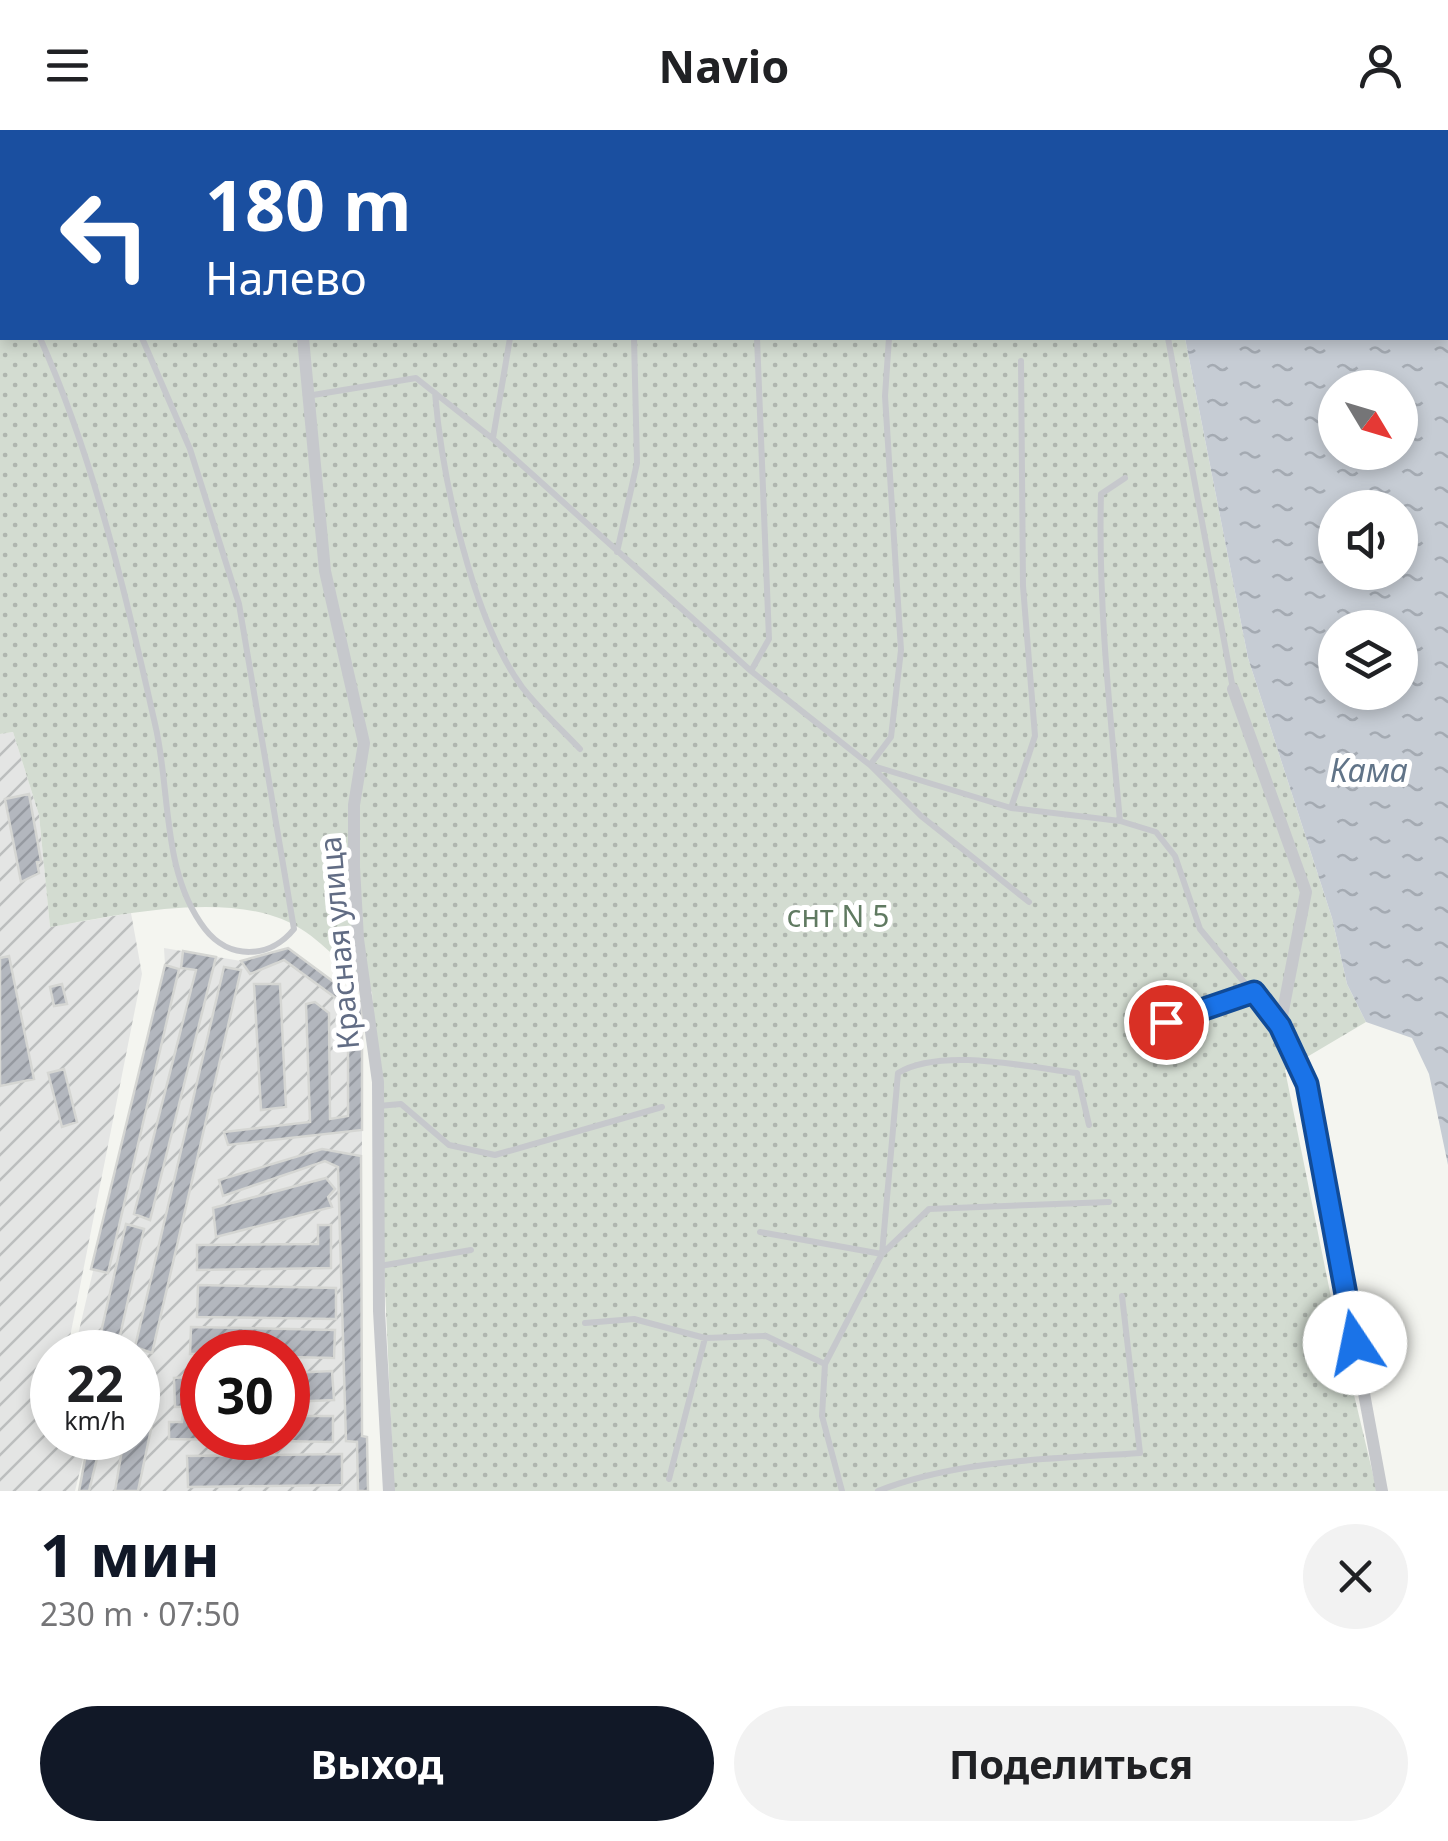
<!DOCTYPE html>
<html lang="ru">
<meta charset="utf-8">
<style>
:root{--surface:#fff;--page:#f2f2f2;--text:#202124;--muted:#757577;--accent:#111827}
body{margin:0;font-family:"Noto Sans",sans-serif;background:var(--page);color:var(--text);height:100vh;display:flex;flex-direction:column;font-size:38px;white-space:nowrap}
*{box-sizing:border-box;margin:0}
p{font-size:32px;color:var(--muted)}
.icon{flex:none;width:55px;height:55px;fill:none;stroke:currentColor;stroke-width:2;stroke-linecap:round;stroke-linejoin:round}
.map{position:relative;height:1361px;overflow:hidden}
.side{display:flex;flex-direction:column;background:var(--surface);flex:1}
.side>*{flex:none}
.hud{position:absolute;left:0px;top:0px;width:1450px;height:210px;box-shadow:0 5px 15px #0003;background:#1a4fa0;color:#fff;overflow:hidden}
.needle{width:65px;rotate:128deg}
.controls{position:absolute;left:1318px;top:240px;display:grid;gap:20px}
.controls a{display:grid;place-items:center;width:100px;height:100px;border-radius:50%;background:var(--surface);box-shadow:0 5px 15px #0003;font-size:50px}
.speed{position:absolute;left:30px;top:1200px;display:flex;gap:20px;font-size:50px;font-weight:700;text-align:center}
.speed>*{display:grid;place-content:center;width:130px;height:130px;border-radius:50%;background:var(--surface);box-shadow:0 5px 15px #0003;line-height:1}
.speed small{font-size:25px;font-weight:400}
.speed .limit{border:15px solid #d22;background:#fff;color:#111}
.pin{position:absolute;display:grid;place-items:center;width:85px;height:85px;color:#fff;margin:-42px;border:5px solid #fff;border-radius:50%;box-shadow:0 2px 10px #0007}
.me{position:absolute;width:110px;margin:-55px;rotate:349deg;stroke-linejoin:round;filter:drop-shadow(0 0 8px #0008)}
.turn{display:flex;align-items:center;gap:35px;height:210px;padding:0 40px;font-size:45px}
.turn .icon{width:130px;height:130px;stroke-width:2.5}
.turn b{display:block;font-size:70px;line-height:85px}
.round{display:grid;place-items:center;flex:none;width:105px;height:105px;border-radius:52px;background:var(--page)}
.head{display:flex;align-items:center;justify-content:space-between;height:170px;padding:0 40px}
h1{font-size:60px;font-weight:700;line-height:75px;color:var(--accent)}
.button{display:flex;gap:20px;margin-top:auto;padding:20px 40px}
.button a{flex:1;height:115px;border-radius:60px;background:var(--accent);color:#fff;font-size:40px;font-weight:700;line-height:115px;text-align:center}
.button a+a{background:var(--page);color:var(--text)}
header{display:flex;justify-content:space-between;align-items:center;height:130px;padding:0 40px;background:var(--surface);font-size:45px;font-weight:700}
.map>svg:first-child{display:block}
.industrial{fill:url(#industrial-furrows);fill-rule:evenodd}
.garden{fill:url(#garden-dots)}
.water{fill:url(#water-ripples);fill-rule:evenodd}
.building{fill:url(#building-hatch);stroke:#d5d6d3;stroke-width:2.5}
.lines{fill:none;stroke-linecap:round;stroke-linejoin:round}
.lane{stroke:#c6c8cc;stroke-width:6}
.street{stroke:#c6c8cc;stroke-width:12}
.route-casing{stroke:#114b97;stroke-width:25}
.route{stroke:#1a73e8;stroke-width:18}
.labels{text-anchor:middle;stroke-width:10;stroke-linejoin:round;paint-order:stroke}
.park-label{font-size:30px;fill:#607a61;stroke:#fff}
.street-label{font-size:30px;fill:#616c84;stroke:#fff}
.water-label{font-size:32px;font-style:italic;fill:#617488;stroke:#fff}
</style>
<header><svg class="icon" aria-label="menu" viewBox="0 0 24 24"><path d="M4 6h16M4 12h16M4 18h16"/></svg>Navio<svg class="icon" aria-label="person" viewBox="0 0 24 24"><circle cx="12" cy="8" r="4"/><path d="M4 21q1-7 8-7t8 7"/></svg></header>
<div class="map">
<svg width="1448" height="1361" viewBox="0 0 1448 1361">
<defs>
<pattern id="industrial-furrows" width="10" height="10" patternUnits="userSpaceOnUse" patternTransform="scale(2.5)"><rect width="10" height="10" fill="#e4e5e4"/><path d="M-1 1l2-2M0 10L10 0M9 11l2-2" fill="none" stroke="#bcbebe"/></pattern>
<pattern id="garden-dots" width="8" height="8" patternUnits="userSpaceOnUse" patternTransform="scale(2.5)"><rect width="8" height="8" fill="#d3dcd1"/><path d="M2 2h.1M6 6h.1" fill="none" stroke="#afb6af" stroke-width="1.8" stroke-linecap="round"/></pattern>
<pattern id="water-ripples" width="26" height="14" patternUnits="userSpaceOnUse" patternTransform="scale(2.5)"><rect width="26" height="14" fill="#c6ccd4"/><path d="M2 4q2-2 4 0t4 0M15 11q2-2 4 0t4 0" fill="none" stroke="#a4aab2"/></pattern>
<pattern id="building-hatch" width="6" height="6" patternUnits="userSpaceOnUse" patternTransform="scale(2.5)"><rect width="6" height="6" fill="#b3b7be"/><path d="M-1 1l2-2M0 6l6-6M5 7l2-2" fill="none" stroke="#9599a0"/></pattern>
</defs>
<rect width="100%" height="100%" fill="#f4f5f0"/>
<path class="industrial" d="M13,602L39,685L50,797L131,783L142,844L67,1222H52V1308H88L75,1361H0V604Z
M164,818L241,831L288,818L362,873V1305L367,1307L368,1361H79L89,1308H138V1222H74L165,835ZM202,1222H288V1308H202Z"/>
<path class="garden" d="M0,0H1149L2,2V208H1185L1248,528L1332,788L1347,854L1366,892L1285,940L1333,1177L1377,1361H394L372,862C348,841 323,811 296,796C231,759 119,785 50,797L39,685L13,602L0,604Z"/>
<path class="water" d="M1149,0H1448V1035L1429,944L1412,908L1366,892L1347,854L1332,788L1248,528L1185,208H1448V2ZM1335,258H1400V322H1335ZM1335,378H1400V442H1335ZM1335,498H1400V562H1335Z"/>
<path class="building" d="M29,664L41,731L37,732L39,743L21,752L5,669Z
M288,818L362,873V1000L228,1015L224,1002L310,992L306,874L315,872L329,883L330,989L348,986V877L284,830L250,844L241,831Z
M183,821L216,827L150,1090L134,1084L196,840L181,838Z
M9,826L34,949L0,956V828Z
M165,835L179,839L108,1143L91,1139Z
M224,837L241,840L152,1223L135,1217Z
M62,854L67,874L54,876L50,857Z
M254,854H280L286,977L261,980Z
M64,939L77,992L62,997L48,943Z
M322,1019L361,1026L362,1306L367,1307L368,1361H358L357,1312L346,1311L338,1037L325,1031L223,1066L219,1050Z
M326,1048L335,1059L328,1067L332,1077L216,1107L213,1078Z
M126,1094L144,1099L117,1219L98,1215Z
M318,1095H331V1138L197,1140V1115L318,1114Z
M198,1155L336,1158V1189L197,1187Z
M191,1197L335,1200L334,1228L288,1227V1222L190,1224Z
M332,1241L334,1270L288,1272V1243Z
M202,1246V1276L175,1277L174,1248Z
M148,1257V1275L155,1280L138,1361H115L124,1308H138V1262Z
M183,1284L202,1285V1308H288V1286H333V1312L169,1309V1292H182Z
M89,1308H102L89,1361H79Z
M342,1324V1355L188,1357L187,1326Z"/>
<g class="lines">
<path class="lane" d="M82,0L83,2
M826,0L832,2
M892,0V2
M1018,0L1019,2
M1126,0L1127,2
M523,2V0
M644,2L645,0
M777,2L778,0
M40,208C94,329 126,464 155,594C171,660 161,742 205,799C229,830 270,829 294,799L239,474L190,319L142,208
M889,208L885,266L901,520L891,607L870,635L921,686L1029,772
M1168,208L1233,559
M435,263C442,348 472,488 522,557C539,579 561,599 580,619
M307,266L416,248L493,309L751,541L870,635L1011,678L1120,691L1156,702L1175,726L1200,799L1278,893
M493,308L510,208
M617,422L637,333L634,208
M751,541L769,509L757,208
M1011,678L1035,606L1023,456L1021,231
M1120,691C1110,582 1098,474 1101,364L1125,348
M1138,866L1155,887L1166,893L1255,861
M378,976L401,974L449,1015L495,1025L662,977
M760,1102L882,1124L898,943C941,917 1028,937 1077,943L1089,995
M380,1136L471,1120
M585,1193L634,1189L705,1208L766,1206L825,1234
M669,1349L705,1208
M842,1361L822,1286L825,1234L882,1124L929,1079L1109,1072
M878,1361C961,1329 1053,1329 1140,1323L1122,1166"/>
<path class="street" d="M281,0V2
M303,208L325,441L364,613L354,675V737L358,809L378,952L379,1181L389,1361
M1233,559L1306,762L1280,896L1307,954L1382,1361"/>
</g>
<g class="lines">
<defs>
<path id="route" d="M1166,892L1254,862L1280,896L1307,954L1355,1213"/>
</defs>
<use href="#route" class="route-casing"/>
<use href="#route" class="route"/>
</g>
<g class="labels">
<g class="park-label">
<text x="838" y="797">снт N 5</text>
</g>
<g class="street-label">
<text transform="translate(340 813) rotate(-95)" y="10">Красная улица</text>
</g>
<g class="water-label">
<text x="1369" y="652">Кама</text>
</g>
</g>
</svg>
<div class="controls">
<a><svg class="needle" viewBox="-14 -14 28 28"><path d="M0-13l5 13h-10z" fill="#e53935"/><path d="M0 13l5-13h-10z" fill="#757577"/></svg></a>
<a><svg class="icon" aria-label="sound" viewBox="0 0 24 24"><path d="M4 9h4l5-4v14l-5-4H4zM17 9q2 3 0 6"/></svg></a>
<a><svg class="icon" aria-label="layers" viewBox="0 0 24 24"><path d="M12 4l9 5-9 5-9-5zM3 14l9 5 9-5"/></svg></a>
</div>
<div class="speed"><div>22<small>km/h</small></div><div class="limit">30</div></div>
<div class="pin" style="left:1166px;top:892px;background:#d93025"><svg class="icon" aria-label="arrive" viewBox="0 0 24 24"><path d="M6 21V4h12l-3 4 3 4H6"/></svg></div>
<svg class="me" style="left:1355px;top:1213px" viewBox="-20 -20 40 40"><circle r="19" fill="#fff"/><path d="M0-13L10 11 0 6-10 11z" fill="#1a73e8"/></svg>
<div class="hud">
<div class="turn"><svg class="icon" aria-label="left" viewBox="0 0 24 24"><path d="M17 20v-9H6M10 6l-5 5 5 5"/></svg><div><b>180 m</b>Налево</div></div>
</div>
</div>
<section class="side">
<div class="head"><div><h1>1 мин</h1><p>230 m · 07:50</p></div><a class="round"><svg class="icon" aria-label="close" viewBox="0 0 24 24"><path d="M6 6l12 12M18 6L6 18"/></svg></a></div>
<div class="button"><a>Выход</a><a>Поделиться</a></div>
</section>
